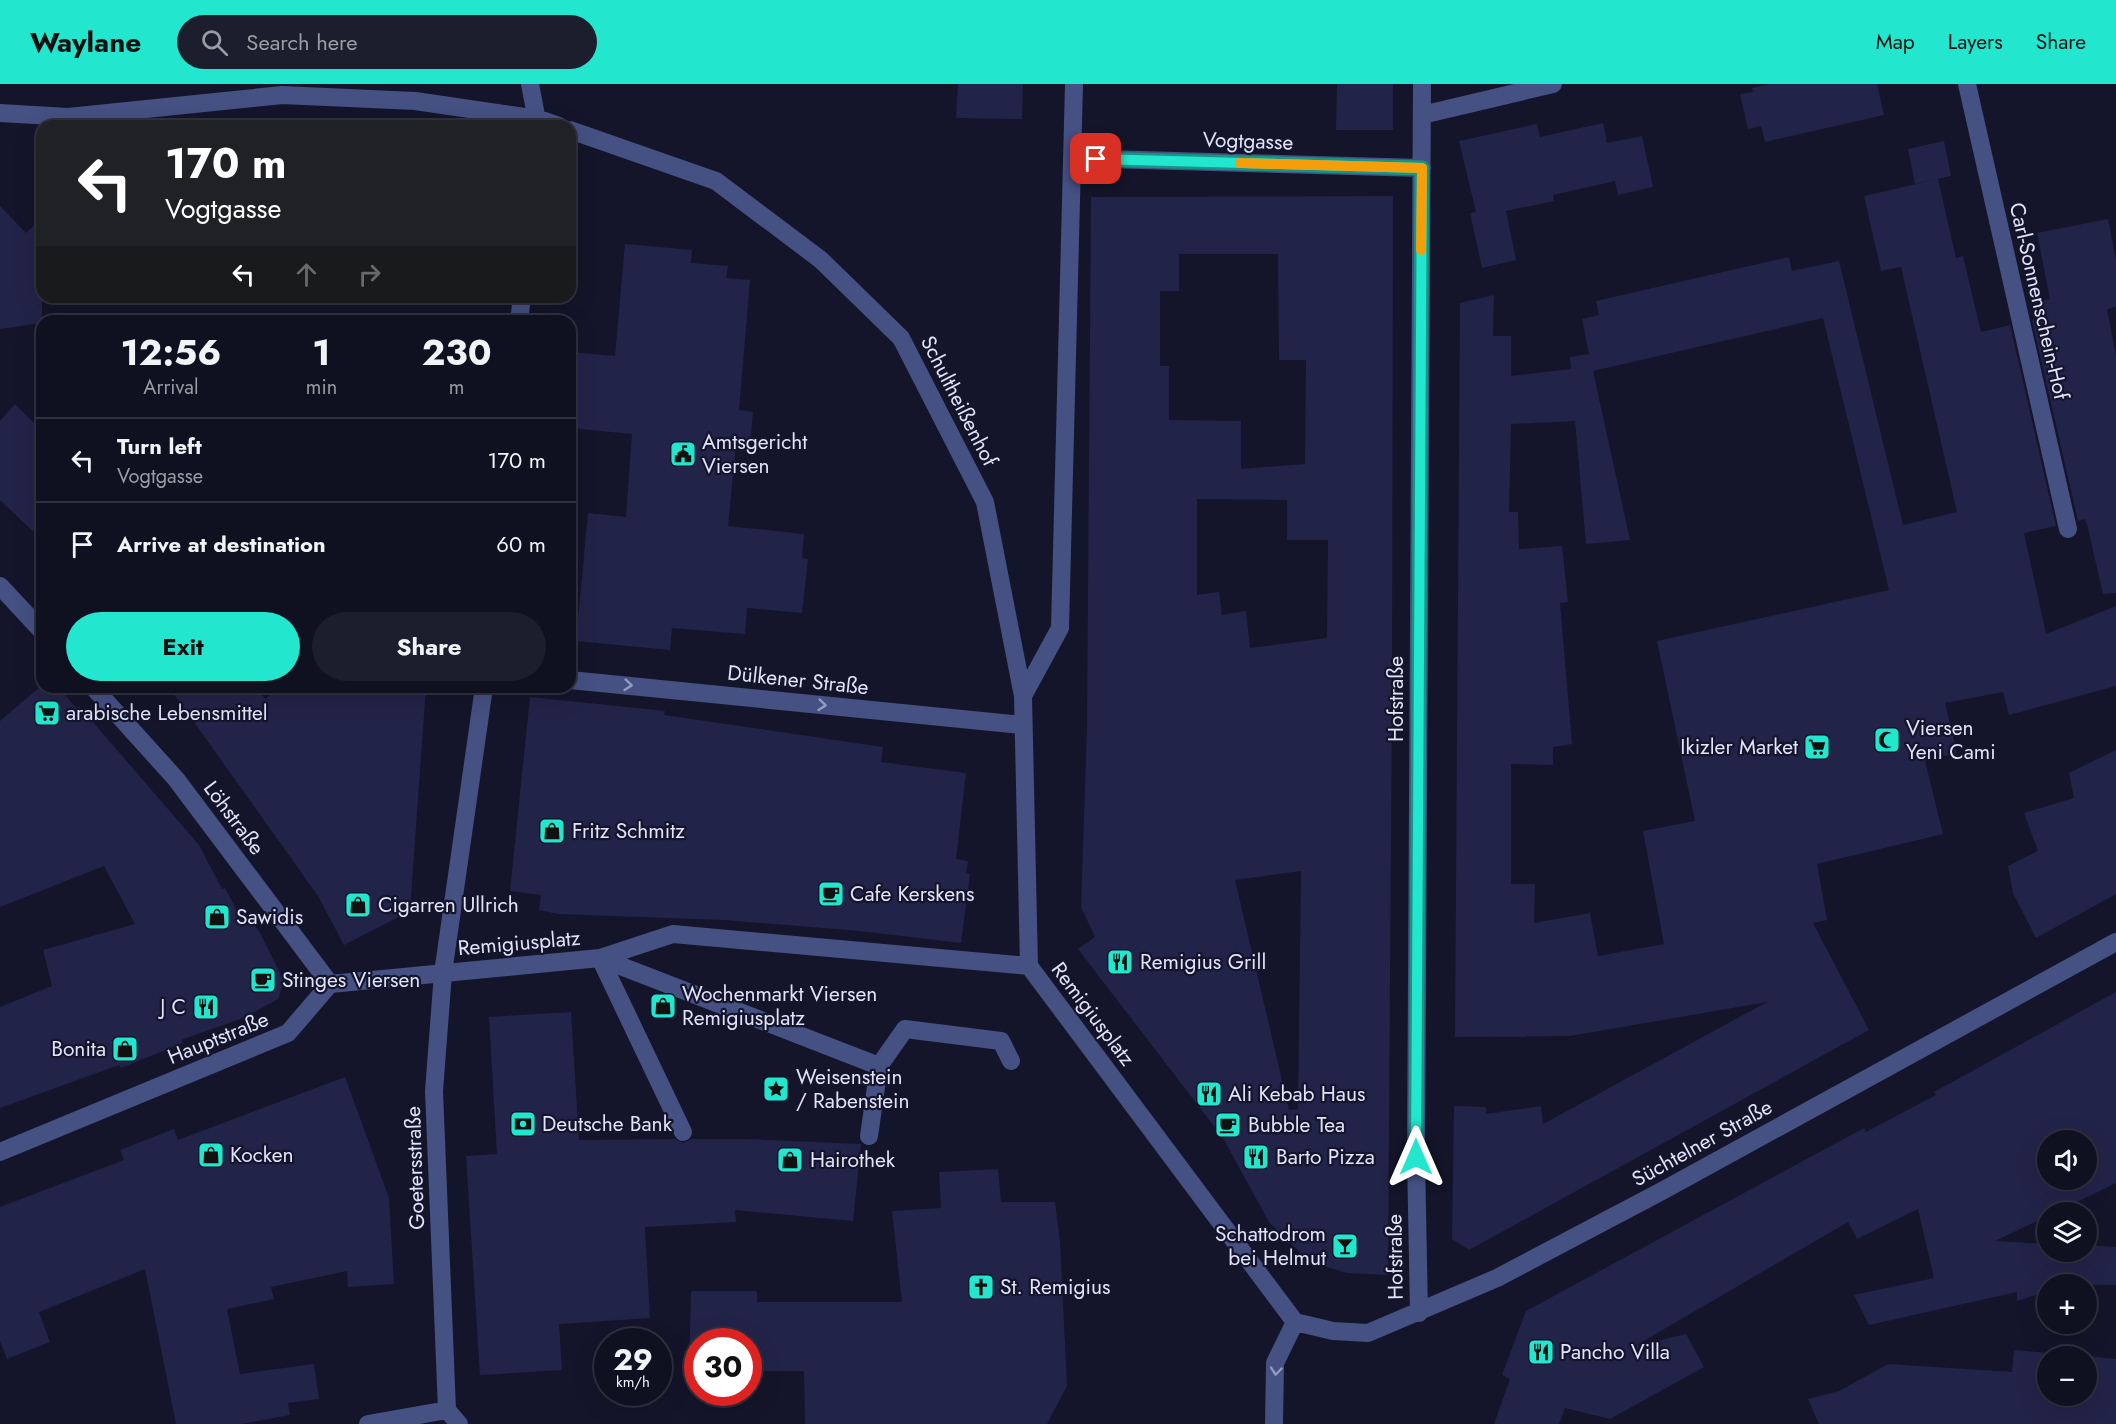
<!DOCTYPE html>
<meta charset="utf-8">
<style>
:root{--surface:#0f1020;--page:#1d1e2d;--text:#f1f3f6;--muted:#9b9da5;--line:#2f303e;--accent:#22e6cd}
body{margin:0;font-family:Jost,sans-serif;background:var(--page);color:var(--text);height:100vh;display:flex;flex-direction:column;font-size:22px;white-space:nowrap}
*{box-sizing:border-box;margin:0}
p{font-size:20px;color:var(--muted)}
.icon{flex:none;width:33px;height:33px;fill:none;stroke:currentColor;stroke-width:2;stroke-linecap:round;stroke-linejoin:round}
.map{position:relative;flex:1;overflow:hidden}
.details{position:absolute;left:36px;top:231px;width:540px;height:378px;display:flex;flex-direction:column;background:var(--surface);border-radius:18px;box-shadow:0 6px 24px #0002,0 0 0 2px var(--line)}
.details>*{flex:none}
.guide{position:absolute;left:36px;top:36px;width:540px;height:183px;border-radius:18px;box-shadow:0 6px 24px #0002,0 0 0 2px var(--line);background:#202124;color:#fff;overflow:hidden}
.buttons{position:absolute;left:2037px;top:1046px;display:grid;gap:12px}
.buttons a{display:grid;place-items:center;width:60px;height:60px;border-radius:50%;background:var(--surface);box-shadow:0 6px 24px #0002,0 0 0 2px var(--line);font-size:30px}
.speed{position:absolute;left:594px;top:1244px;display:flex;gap:12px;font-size:30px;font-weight:700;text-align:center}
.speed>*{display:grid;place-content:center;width:78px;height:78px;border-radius:50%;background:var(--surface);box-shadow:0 6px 24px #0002,0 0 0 2px var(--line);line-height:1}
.speed small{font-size:15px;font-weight:400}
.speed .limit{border:9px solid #d22;background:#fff;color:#111}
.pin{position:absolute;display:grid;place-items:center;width:51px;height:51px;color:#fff;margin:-26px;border-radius:12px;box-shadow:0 3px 9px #0006}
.me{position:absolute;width:66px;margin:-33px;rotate:0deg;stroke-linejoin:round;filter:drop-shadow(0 0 4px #0008)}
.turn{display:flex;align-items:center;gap:21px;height:126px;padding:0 30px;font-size:27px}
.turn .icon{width:78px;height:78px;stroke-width:2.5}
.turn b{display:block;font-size:42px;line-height:51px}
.lanes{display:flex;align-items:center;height:57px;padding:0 30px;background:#0003;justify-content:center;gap:30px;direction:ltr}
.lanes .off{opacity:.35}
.eta{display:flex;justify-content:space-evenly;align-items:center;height:102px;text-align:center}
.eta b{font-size:36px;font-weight:700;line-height:42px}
.action{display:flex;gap:12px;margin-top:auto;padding:12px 30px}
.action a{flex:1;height:69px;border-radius:36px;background:var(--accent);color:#111;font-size:24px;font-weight:700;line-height:69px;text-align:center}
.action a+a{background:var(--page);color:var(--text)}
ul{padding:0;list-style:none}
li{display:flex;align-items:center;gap:18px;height:84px;padding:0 30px;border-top:2px solid var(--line)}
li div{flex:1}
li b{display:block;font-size:22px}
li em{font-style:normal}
header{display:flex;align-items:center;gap:36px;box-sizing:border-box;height:84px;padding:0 30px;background:var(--accent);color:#111}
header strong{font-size:28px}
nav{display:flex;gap:33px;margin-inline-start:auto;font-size:21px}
.search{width:420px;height:54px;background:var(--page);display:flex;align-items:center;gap:15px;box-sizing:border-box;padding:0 21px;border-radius:33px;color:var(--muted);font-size:22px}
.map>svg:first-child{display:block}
.building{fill:#222348;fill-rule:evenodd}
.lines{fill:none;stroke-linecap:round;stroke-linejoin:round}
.minor{stroke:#455083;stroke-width:18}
.oneway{stroke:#929abf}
.route-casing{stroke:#169685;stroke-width:15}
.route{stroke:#22e6cd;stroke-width:10}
.slow{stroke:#f59e0b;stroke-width:10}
.labels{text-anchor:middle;stroke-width:4.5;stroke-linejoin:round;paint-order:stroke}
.street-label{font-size:21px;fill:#e0e3fb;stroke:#14152a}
.poi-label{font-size:21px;fill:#e0e3fb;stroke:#14152a;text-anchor:start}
</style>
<header>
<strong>Waylane</strong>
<div class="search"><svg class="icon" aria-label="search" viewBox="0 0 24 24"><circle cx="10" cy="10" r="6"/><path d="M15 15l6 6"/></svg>Search here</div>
<nav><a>Map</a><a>Layers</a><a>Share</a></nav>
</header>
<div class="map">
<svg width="2116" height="1340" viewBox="0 0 2116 1340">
<rect width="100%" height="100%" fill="#14152a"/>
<path class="building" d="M958,0H1023L1022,35L956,34Z
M1337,0H1393V46H1336Z
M1769,0H1877L1884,31L1765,58L1761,42L1748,45L1740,10L1753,8L1752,4Z
M1603,39L1607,59L1642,52L1653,103L1618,111L1615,97L1553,111L1554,117L1506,127L1516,176L1482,184L1470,129L1476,128L1459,57L1537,40L1540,53Z
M1944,57L1951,92L1915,100L1908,65Z
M1938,95L1956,174L1963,172L1981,248L2010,241L2056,442L2024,449L2046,550L2116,522V602L2009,631L2003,608L1945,619L1957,669L1925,677L1943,750L1817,780L1827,836L1813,839L1869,946L1469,1166L1452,1155L1454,1022L1486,1023V1030L1541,1022L1543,1040L1767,918L1570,952L1455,953L1460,219L1494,211L1493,252H1511V292L1571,285L1570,273L1589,270L1582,235L1599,231L1596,217L1789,173L1792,187L1839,177L1903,441L1957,428L1901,183L1881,187L1864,112ZM1823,234L1889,506L1657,557L1695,737L1643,747L1664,860L1598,872L1590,829L1534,839L1535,800H1511V680L1553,681V663L1572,660L1560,519L1568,518L1562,462L1519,465L1518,428H1509L1511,340L1575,337L1586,460L1630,456L1593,287Z
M1393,112L1392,609L1388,1191L1347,1189L1320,1181L1306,1174L1269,1138L1223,1054L1078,865L1095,853L1081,823L1087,644L1091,113ZM1179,170H1278L1279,276H1306L1305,380L1241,385V337L1169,336V282H1160V207H1179ZM1197,415L1287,416V456H1328L1327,554L1250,564L1246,527L1222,531L1219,508L1197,511ZM1301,787L1298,1025L1289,1026L1235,796Z
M0,122L26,149L42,134V239L0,245Z
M2108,135L2116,176V223L2107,225L2116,272V509L2103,510L2087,440L2084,435L2078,437L2032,236L2043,234L2040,217L2050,215L2037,149Z
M625,160L692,166L691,179L728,182L726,194L750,196L739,326L753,328L750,361L736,360L728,442L804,450L802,474L808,475L802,529L747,524L745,550L672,544L670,566L576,557L588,429L626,433L632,350L570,344V268L615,272Z
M15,320L42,347V456L0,416V337Z
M42,601L58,603L76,624L79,622L199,761L222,805L225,804L238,829L244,826L260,849L284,897L278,915L243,934L181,956L183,959L121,984L119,981L0,1024V923L52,902L43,866L135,840L104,782L0,823V637Z
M169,603H256L265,615L282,603H426L410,827L344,861L318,812Z
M530,613L665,627L664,631L883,663L881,678L966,689L956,775L968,777L966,789L970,790L961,859L860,847L724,836L558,830L539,826L541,811L510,807Z
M2116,666V810L2036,854L2013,809L2008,782L2038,767L2024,729L2074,714L2069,689Z
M2116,908V1099L2056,1128H2048V1132L1995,1157L2048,1160V1167H2086V1161L2116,1163V1201L2048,1200V1207L2017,1217V1208L1869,1241L1854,1211L1934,1194L1918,1125L1857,1155L1848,1138L1635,1262L1686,1250L1704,1283L1610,1335L1565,1324L1559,1340H1494L1510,1295L1502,1291L1526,1227L1864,1044L1866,1048L1936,1011L1934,1008ZM2048,1056H2086V1095H2048Z
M571,928L579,1056L675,1055L683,1059L692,1055H744L861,1060L853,1137L735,1126L736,1138L645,1143L650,1234L559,1240L562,1286L480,1291L466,1072L497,1070L489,933Z
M345,993L389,1114L394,1200L348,1203L347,1187L271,1203L274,1215L227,1225L240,1290L314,1280L319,1315L288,1319L290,1331L241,1340H176L145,1185L39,1228L50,1258L7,1275L0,1257V1123L124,1076L120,1066L174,1045L178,1056Z
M998,1085L1001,1118H1055L1060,1158L1067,1302L1047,1340H805L804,1287H748V1257H698V1287H689L691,1207H757V1218H902L892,1127L941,1124L939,1088Z
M2014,1266L2084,1272H2048V1311H2086V1272L2116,1275V1340H1819L1808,1315L1839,1307L1888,1280L2012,1288Z"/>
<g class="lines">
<path class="minor" d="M530,0L538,42
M1967,0L2068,445
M0,29L68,33L282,11L415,17L539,35L559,42
M1422,31L1553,0
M570,46L716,97L821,176L901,254L985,418L1023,612L1029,882
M1072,74L1422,84
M519,237L522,213
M0,502L42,547
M570,596L1022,641
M93,603L176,695L330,900
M1023,612L1060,544L1074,0
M683,1048L600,874L673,850L1029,882L1295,1238
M869,1052L879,982
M0,1068L288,949L330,900L600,874L879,982L905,945L1001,957L1011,977
M1419,1229L1416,1073L1422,0
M1295,1238L1333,1247L1368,1249L1497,1194L1662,1107L2116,858
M368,1340L447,1326
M459,1340L447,1326L434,1007L443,889L484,603
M1274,1340L1275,1279L1295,1238"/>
</g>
<defs><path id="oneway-chevron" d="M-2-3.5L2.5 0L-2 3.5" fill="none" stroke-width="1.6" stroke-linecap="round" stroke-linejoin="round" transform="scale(1.5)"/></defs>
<g class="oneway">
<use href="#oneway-chevron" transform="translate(628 601) rotate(6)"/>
<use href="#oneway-chevron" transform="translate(822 621) rotate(6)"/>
<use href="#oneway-chevron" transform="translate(1276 1287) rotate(95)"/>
</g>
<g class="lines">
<defs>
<path id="route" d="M1096,75L1422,84L1416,1073"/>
</defs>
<use href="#route" class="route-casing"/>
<use href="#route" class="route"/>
<path class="slow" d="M1240,79L1422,84L1421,166"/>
</g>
<defs>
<symbol id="civic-square" viewBox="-11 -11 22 22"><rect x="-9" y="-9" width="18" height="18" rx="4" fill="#22e6cd" stroke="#14152a"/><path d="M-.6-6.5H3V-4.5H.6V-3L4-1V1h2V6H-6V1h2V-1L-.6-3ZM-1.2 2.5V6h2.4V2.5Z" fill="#111"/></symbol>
<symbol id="supermarket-square" viewBox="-11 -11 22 22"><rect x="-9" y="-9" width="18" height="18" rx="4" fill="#22e6cd" stroke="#14152a"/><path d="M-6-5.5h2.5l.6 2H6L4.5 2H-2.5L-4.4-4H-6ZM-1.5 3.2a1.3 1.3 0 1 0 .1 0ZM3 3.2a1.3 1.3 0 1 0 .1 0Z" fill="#111"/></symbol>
<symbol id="mosque-square" viewBox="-11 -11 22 22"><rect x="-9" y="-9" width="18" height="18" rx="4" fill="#22e6cd" stroke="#14152a"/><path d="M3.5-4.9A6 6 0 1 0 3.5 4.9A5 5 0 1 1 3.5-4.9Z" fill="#111"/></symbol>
<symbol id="shop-square" viewBox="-11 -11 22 22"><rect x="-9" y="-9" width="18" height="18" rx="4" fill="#22e6cd" stroke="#14152a"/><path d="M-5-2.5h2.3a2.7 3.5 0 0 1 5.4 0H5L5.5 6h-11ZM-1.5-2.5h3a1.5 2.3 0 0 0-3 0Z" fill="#111"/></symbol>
<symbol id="cafe-square" viewBox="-11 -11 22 22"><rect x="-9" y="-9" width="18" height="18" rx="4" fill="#22e6cd" stroke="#14152a"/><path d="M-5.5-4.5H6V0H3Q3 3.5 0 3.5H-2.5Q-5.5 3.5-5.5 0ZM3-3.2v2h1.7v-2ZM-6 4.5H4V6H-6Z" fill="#111"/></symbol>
<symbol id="restaurant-square" viewBox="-11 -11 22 22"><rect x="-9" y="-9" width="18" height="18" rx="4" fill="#22e6cd" stroke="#14152a"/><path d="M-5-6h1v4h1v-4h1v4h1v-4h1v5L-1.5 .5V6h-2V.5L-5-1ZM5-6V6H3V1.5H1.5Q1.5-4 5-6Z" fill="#111"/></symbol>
<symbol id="sight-square" viewBox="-11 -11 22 22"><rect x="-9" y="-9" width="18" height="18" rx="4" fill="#22e6cd" stroke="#14152a"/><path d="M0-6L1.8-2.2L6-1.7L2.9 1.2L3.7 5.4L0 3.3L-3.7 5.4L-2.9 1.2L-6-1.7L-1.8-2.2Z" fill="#111"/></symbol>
<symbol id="bank-square" viewBox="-11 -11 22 22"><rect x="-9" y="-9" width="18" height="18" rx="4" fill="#22e6cd" stroke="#14152a"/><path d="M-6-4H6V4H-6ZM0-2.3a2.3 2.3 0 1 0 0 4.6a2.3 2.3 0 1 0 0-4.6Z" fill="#111"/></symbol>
<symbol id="bar-square" viewBox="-11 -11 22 22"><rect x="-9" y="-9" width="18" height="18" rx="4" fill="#22e6cd" stroke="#14152a"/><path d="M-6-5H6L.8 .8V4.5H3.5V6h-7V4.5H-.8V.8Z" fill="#111"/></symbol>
<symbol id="church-square" viewBox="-11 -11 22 22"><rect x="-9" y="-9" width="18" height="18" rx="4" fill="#22e6cd" stroke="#14152a"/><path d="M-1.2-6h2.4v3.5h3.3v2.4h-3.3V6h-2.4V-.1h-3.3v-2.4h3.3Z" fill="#111"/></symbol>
</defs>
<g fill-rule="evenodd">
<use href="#civic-square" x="668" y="355" width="30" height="30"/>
<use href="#supermarket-square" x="32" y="614" width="30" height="30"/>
<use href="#mosque-square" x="1872" y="641" width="30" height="30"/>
<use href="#supermarket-square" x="1802" y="648" width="30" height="30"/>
<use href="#shop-square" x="537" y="732" width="30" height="30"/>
<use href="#cafe-square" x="816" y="795" width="30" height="30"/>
<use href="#shop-square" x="343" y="806" width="30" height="30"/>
<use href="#shop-square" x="202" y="818" width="30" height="30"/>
<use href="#restaurant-square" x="1105" y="863" width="30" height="30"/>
<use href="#cafe-square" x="248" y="881" width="30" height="30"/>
<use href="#shop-square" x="648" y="907" width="30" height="30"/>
<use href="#restaurant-square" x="191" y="908" width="30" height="30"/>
<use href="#shop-square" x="110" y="950" width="30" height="30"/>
<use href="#sight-square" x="761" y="990" width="30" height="30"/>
<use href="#restaurant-square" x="1194" y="995" width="30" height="30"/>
<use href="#bank-square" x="508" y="1025" width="30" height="30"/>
<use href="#cafe-square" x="1213" y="1026" width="30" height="30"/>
<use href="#shop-square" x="196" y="1056" width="30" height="30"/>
<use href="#restaurant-square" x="1241" y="1058" width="30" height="30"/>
<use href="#shop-square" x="775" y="1061" width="30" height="30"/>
<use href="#bar-square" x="1330" y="1147" width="30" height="30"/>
<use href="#church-square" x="966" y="1188" width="30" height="30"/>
<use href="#restaurant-square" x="1526" y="1253" width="30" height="30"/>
</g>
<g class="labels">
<g class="street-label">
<text transform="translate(1248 57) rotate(2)" y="7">Vogtgasse</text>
<text transform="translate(2039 217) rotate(77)" y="7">Carl-Sonnenschein-Hof</text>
<text transform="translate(959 317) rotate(63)" y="7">Schultheißenhof</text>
<text transform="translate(798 596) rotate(6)" y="7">Dülkener Straße</text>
<text transform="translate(1396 615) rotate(-90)" y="7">Hofstraße</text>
<text transform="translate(234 734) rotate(53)" y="7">Löhstraße</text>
<text transform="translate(519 859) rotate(-5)" y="7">Remigiusplatz</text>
<text transform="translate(1093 930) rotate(53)" y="7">Remigiusplatz</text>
<text transform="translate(218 954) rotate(-22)" y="7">Hauptstraße</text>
<text transform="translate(1702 1059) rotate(-29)" y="7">Süchtelner Straße</text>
<text transform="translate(415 1084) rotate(-92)" y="7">Goetersstraße</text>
<text transform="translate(1395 1173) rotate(-91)" y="7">Hofstraße</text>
</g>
<g class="poi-label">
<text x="702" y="365">Amtsgericht<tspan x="702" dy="24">Viersen</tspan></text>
<text x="66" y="636">arabische Lebensmittel</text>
<text x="1906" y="651">Viersen<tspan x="1906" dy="24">Yeni Cami</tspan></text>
<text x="1798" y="670" text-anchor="end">Ikizler Market</text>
<text x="572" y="754">Fritz Schmitz</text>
<text x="850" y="817">Cafe Kerskens</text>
<text x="378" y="828">Cigarren Ullrich</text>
<text x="236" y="840">Sawidis</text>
<text x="1140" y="885">Remigius Grill</text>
<text x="282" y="903">Stinges Viersen</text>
<text x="682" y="917">Wochenmarkt Viersen<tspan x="682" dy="24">Remigiusplatz</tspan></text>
<text x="186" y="930" text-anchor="end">J C</text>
<text x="106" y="972" text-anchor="end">Bonita</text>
<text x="796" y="1000">Weisenstein<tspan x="796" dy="24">/ Rabenstein</tspan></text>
<text x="1228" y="1017">Ali Kebab Haus</text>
<text x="542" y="1047">Deutsche Bank</text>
<text x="1248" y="1048">Bubble Tea</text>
<text x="230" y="1078">Kocken</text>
<text x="1276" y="1080">Barto Pizza</text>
<text x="810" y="1083">Hairothek</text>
<text x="1326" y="1157" text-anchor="end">Schattodrom<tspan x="1326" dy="24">bei Helmut</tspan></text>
<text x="1000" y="1210">St. Remigius</text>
<text x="1560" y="1275">Pancho Villa</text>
</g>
</g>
</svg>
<div class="buttons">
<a><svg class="icon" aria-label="sound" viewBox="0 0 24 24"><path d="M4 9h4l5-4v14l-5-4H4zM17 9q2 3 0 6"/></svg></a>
<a><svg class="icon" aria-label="layers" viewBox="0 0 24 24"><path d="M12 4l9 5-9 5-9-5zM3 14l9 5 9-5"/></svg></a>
<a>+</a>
<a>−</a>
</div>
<div class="speed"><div>29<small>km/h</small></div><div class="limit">30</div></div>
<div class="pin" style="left:1096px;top:75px;background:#d93025"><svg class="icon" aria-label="arrive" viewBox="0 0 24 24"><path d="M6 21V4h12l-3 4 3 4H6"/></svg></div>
<svg class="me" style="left:1416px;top:1073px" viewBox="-20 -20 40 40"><path d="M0-17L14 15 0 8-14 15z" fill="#22e6cd" stroke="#fff" stroke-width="4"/></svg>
<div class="guide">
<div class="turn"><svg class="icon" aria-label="left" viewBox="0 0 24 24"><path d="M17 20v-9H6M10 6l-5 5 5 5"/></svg><div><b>170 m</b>Vogtgasse</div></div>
<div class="lanes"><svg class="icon" aria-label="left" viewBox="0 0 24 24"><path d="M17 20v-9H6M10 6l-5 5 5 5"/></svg><svg class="icon off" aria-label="ahead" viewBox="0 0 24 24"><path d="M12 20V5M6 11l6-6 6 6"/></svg><svg class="icon off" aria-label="right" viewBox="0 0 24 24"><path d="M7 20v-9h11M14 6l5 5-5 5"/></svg></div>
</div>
<section class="details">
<div class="eta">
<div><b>12:56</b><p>Arrival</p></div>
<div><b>1</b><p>min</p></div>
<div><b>230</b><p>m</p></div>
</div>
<ul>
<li><svg class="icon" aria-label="left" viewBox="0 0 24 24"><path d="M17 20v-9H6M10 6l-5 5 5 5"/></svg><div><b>Turn left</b><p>Vogtgasse</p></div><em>170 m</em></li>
<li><svg class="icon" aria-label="arrive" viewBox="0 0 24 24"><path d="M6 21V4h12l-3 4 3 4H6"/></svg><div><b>Arrive at destination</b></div><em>60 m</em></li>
</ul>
<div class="action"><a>Exit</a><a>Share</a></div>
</section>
</div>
